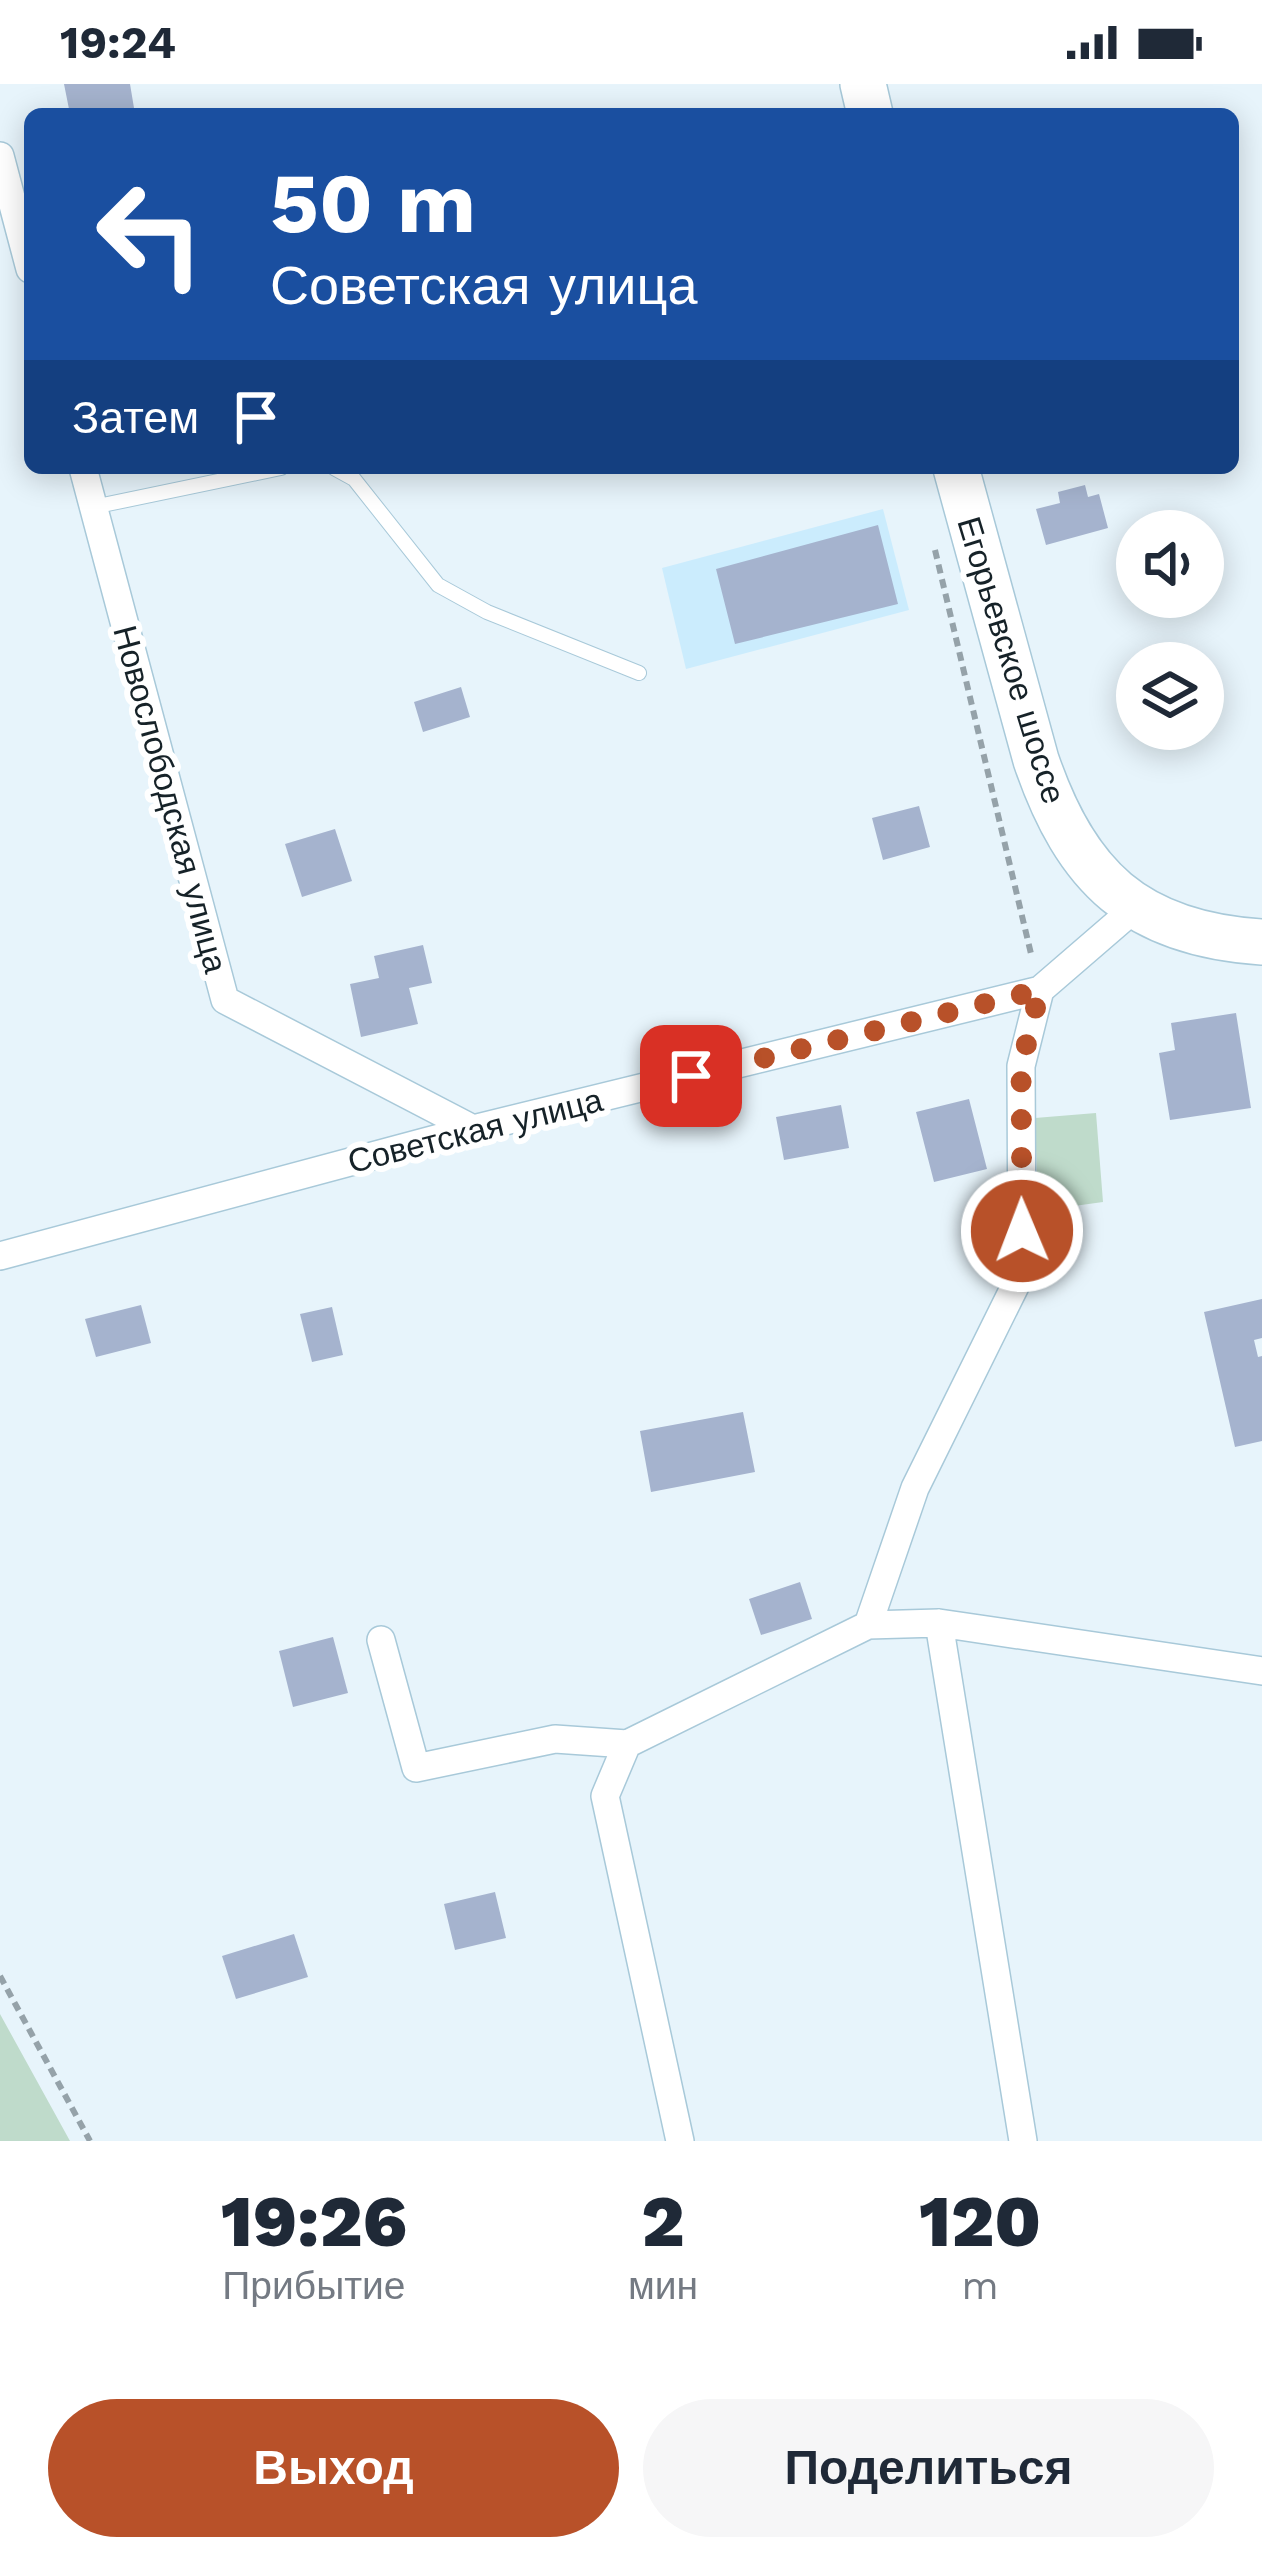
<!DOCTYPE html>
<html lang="ru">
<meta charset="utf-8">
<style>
:root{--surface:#fff;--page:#f6f6f7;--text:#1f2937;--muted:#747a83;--accent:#b85129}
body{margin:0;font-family:"Work Sans",sans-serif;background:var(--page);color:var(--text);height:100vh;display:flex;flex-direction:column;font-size:45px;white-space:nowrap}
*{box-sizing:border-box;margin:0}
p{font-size:39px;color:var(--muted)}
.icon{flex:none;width:66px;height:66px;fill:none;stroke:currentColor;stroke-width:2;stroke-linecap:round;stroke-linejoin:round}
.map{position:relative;height:2057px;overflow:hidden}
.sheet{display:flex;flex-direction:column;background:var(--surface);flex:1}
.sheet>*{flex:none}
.hud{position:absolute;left:24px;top:24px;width:1215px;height:366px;border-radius:18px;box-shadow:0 6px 30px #0003;background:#1a4fa0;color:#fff;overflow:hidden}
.controls{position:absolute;left:1116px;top:426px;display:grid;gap:24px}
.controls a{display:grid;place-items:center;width:108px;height:108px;border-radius:50%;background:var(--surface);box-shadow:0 6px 30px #0003;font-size:60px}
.pin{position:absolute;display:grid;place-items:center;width:102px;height:102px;color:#fff;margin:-51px;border-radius:24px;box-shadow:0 6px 18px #0006}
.me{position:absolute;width:132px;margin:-66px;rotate:359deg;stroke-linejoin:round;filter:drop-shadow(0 0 9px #0008)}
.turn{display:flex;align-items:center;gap:42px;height:252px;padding:0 48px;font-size:54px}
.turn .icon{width:156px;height:156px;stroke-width:2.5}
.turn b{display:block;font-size:84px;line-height:102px}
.then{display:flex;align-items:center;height:114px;padding:0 48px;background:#0003;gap:24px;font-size:45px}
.eta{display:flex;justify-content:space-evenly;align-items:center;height:204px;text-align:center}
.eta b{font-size:72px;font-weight:800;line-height:84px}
.primary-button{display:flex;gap:24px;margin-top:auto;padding:24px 48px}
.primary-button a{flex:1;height:138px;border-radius:72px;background:var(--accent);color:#fff;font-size:48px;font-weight:800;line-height:138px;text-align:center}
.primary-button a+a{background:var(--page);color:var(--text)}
.status{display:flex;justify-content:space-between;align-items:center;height:84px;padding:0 60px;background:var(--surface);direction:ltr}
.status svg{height:33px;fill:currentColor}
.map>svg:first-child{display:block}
.built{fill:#cbecfd}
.green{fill:#bfdbcb}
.building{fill:#a5b3ce}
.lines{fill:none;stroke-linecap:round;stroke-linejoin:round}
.lane-casing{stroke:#a8c9d9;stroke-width:16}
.street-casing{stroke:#a8c9d9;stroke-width:30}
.primary-casing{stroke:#a8c9d9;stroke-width:48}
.path{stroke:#95a2a9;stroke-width:6;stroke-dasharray:9 6;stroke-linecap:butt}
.lane{stroke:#fff;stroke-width:14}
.street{stroke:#fff;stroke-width:27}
.primary{stroke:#fff;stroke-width:45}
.route{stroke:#b85129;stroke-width:21;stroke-dasharray:0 37.8}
.labels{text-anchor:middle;stroke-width:12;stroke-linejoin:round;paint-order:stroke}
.street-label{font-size:33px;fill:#162228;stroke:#fff}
</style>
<div class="status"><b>19:24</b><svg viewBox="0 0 49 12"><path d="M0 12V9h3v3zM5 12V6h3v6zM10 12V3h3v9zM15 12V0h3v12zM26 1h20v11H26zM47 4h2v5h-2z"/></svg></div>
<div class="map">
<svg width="1262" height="2057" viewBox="0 0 1262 2057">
<rect width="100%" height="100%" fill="#e7f4fb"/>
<path class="built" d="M883,425L909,526L686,585L662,484Z"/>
<path class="green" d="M1096,1029L1103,1118L1038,1127L1035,1034Z
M0,1930L70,2057H0Z"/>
<path class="building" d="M64,0H130L135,30H70Z
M1085,401L1088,413L1099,410L1108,444L1046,461L1036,425L1060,419L1058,408Z
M878,441L898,520L735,560L716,485Z
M461,603L470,633L423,648L414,618Z
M919,722L930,763L883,776L872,734Z
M335,745L352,797L302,813L285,760Z
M423,861L432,899L409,904L418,940L361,953L350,900L379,894L374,872Z
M1236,929L1251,1024L1170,1036L1159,969L1175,966L1171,939Z
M969,1015L987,1085L934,1098L916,1028Z
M841,1021L849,1064L784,1076L776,1033Z
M1262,1215V1254L1254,1256L1258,1273L1262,1272V1357L1235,1363L1204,1228Z
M141,1221L151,1259L96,1273L85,1235Z
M332,1223L343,1271L312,1278L300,1230Z
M743,1328L755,1388L651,1408L640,1347Z
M800,1498L812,1535L761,1551L749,1515Z
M333,1553L348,1609L293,1623L279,1567Z
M495,1808L506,1854L455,1866L444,1820Z
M294,1850L308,1893L236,1915L222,1872Z"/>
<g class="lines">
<defs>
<path id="lane" d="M334,384L354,395L438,501L487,528L639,589
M93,423L281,384"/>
<path id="street" d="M0,72L30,185
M83,384L225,916L473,1045
M0,1172L473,1045L1040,906L1135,824
M939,1539L1023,2057
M868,1541L939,1539L1262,1587
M381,1556L416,1684L555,1655L627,1660
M627,1660L868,1541L915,1404L1022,1188L1021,982L1040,906
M627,1660L605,1712L680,2057"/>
<path id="primary" d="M863,0L870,30
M956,384L1036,676C1076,793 1135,850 1262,858"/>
</defs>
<use href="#lane" class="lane-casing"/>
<use href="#street" class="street-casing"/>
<use href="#primary" class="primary-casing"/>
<path class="path" d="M935,466L1032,874
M0,1892L90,2057"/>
<use href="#lane" class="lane"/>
<use href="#street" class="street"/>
<use href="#primary" class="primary"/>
</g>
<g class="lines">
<path class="route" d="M691,992L1040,906L1021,982L1022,1147"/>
</g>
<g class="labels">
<g class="street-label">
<text transform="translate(1012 576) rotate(73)" y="12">Егорьевское шоссе</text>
<text transform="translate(171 715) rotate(75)" y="12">Новослободская улица</text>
<text transform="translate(475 1046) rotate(-14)" y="12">Советская улица</text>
</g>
</g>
</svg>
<div class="controls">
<a><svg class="icon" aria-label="sound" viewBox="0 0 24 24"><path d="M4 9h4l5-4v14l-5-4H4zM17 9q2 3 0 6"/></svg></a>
<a><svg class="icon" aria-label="layers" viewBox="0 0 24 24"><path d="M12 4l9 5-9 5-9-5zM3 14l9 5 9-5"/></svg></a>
</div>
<div class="pin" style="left:691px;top:992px;background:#d93025"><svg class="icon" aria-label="arrive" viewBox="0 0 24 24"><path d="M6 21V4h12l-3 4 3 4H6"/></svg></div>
<svg class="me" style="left:1022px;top:1147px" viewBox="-20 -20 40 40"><circle r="17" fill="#b85129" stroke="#fff" stroke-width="3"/><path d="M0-11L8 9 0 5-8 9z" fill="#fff"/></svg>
<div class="hud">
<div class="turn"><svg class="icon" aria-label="left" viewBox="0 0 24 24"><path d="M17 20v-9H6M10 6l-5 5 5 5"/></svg><div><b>50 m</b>Советская улица</div></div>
<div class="then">Затем<svg class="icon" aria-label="arrive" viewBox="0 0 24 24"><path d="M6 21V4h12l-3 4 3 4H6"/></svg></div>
</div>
</div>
<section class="sheet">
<div class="eta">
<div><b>19:26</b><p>Прибытие</p></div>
<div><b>2</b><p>мин</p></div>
<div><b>120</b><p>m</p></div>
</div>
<div class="primary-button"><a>Выход</a><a>Поделиться</a></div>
</section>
